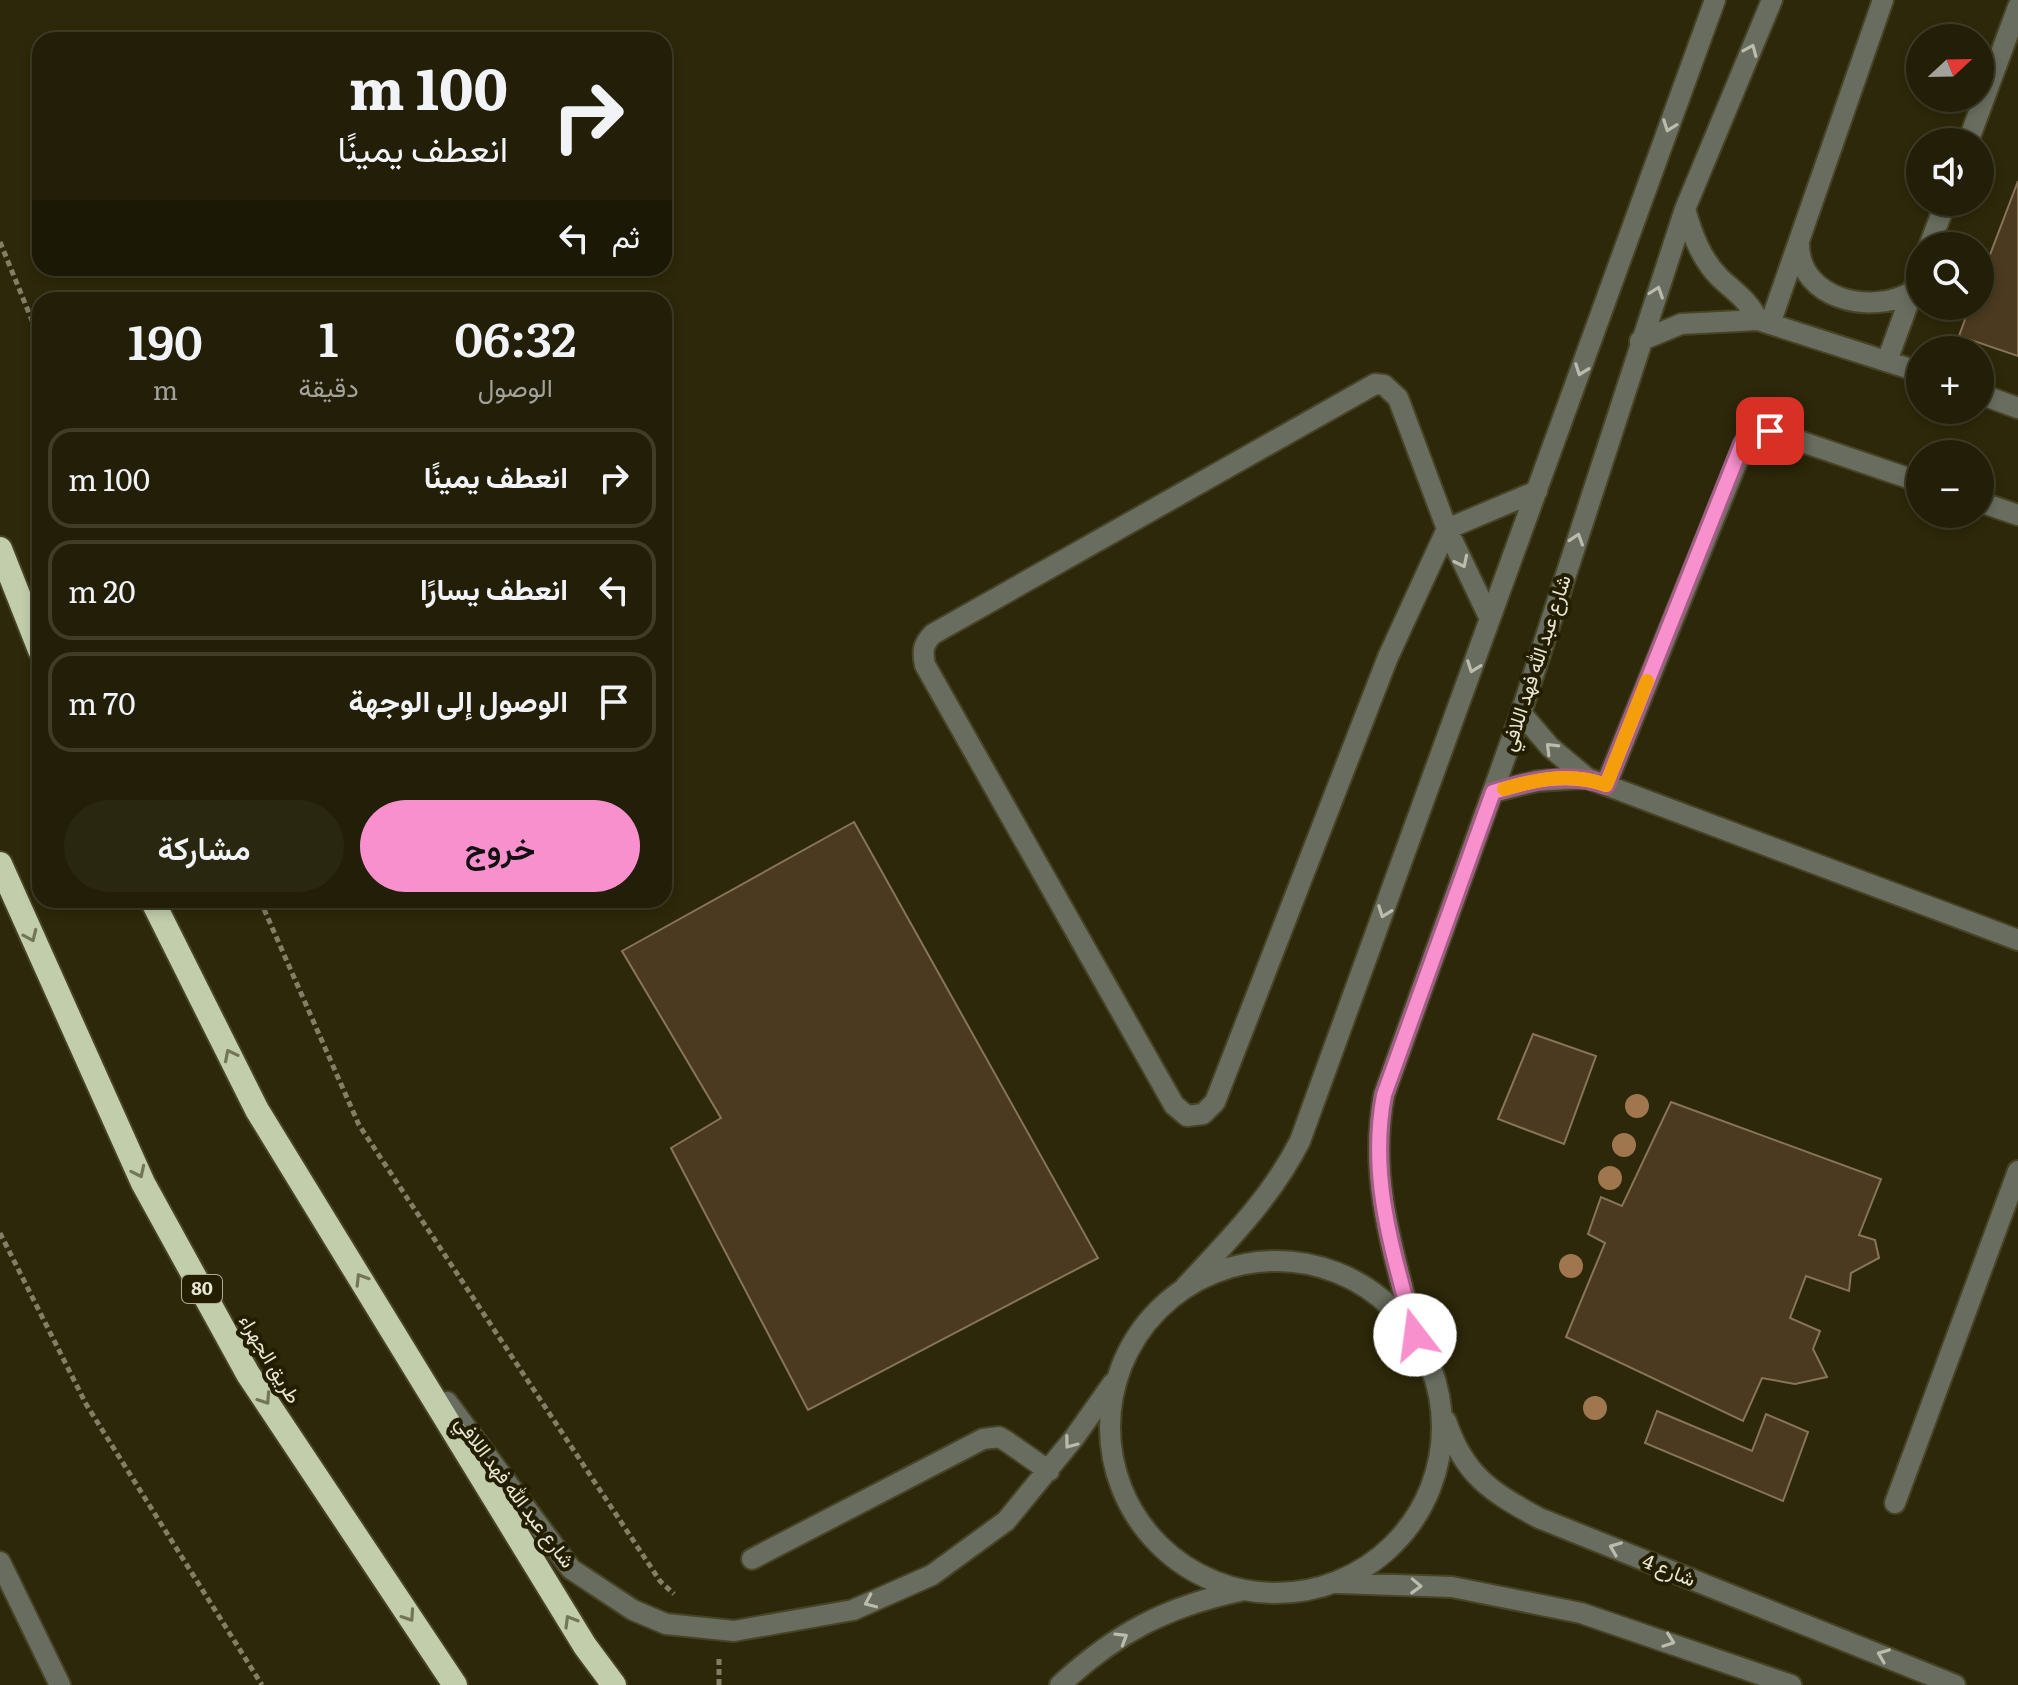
<!DOCTYPE html>
<html lang="ar">
<meta charset="utf-8">
<style>
:root{--surface:#221e07;--page:#2a2711;--text:#f1f3f6;--muted:#a2a29b;--line:#3f3c28;--accent:#f790cd}
body{margin:0;font-family:Literata,Vazirmatn,serif;background:var(--page);color:var(--text);direction:rtl;height:100vh;display:flex;flex-direction:column;font-size:30px;white-space:nowrap}
*{box-sizing:border-box;margin:0}
p{font-size:26px;color:var(--muted)}
.icon{flex:none;width:44px;height:44px;fill:none;stroke:currentColor;stroke-width:2;stroke-linecap:round;stroke-linejoin:round}
.map{position:relative;flex:1;overflow:hidden;direction:ltr}
.sheet{position:absolute;left:32px;top:292px;width:640px;height:616px;display:flex;flex-direction:column;background:var(--surface);border-radius:24px;box-shadow:0 4px 12px #0003,0 0 0 2px var(--line);direction:rtl}
.sheet>*{flex:none}
.top-card{position:absolute;left:32px;top:32px;width:640px;height:244px;border-radius:24px;box-shadow:0 4px 12px #0003,0 0 0 2px var(--line);direction:rtl;background:#221e07;color:var(--text);overflow:hidden}
.needle{width:52px;rotate:68deg}
.buttons{position:absolute;left:1906px;top:24px;display:grid;gap:16px}
.buttons a{display:grid;place-items:center;width:88px;height:88px;border-radius:50%;background:var(--surface);box-shadow:0 4px 12px #0003,0 0 0 2px var(--line);font-size:40px}
.pin{position:absolute;display:grid;place-items:center;width:68px;height:68px;color:#fff;margin:-34px;border-radius:16px;box-shadow:0 4px 12px #0006}
.me{position:absolute;width:88px;margin:-44px;rotate:345deg;stroke-linejoin:round;filter:drop-shadow(0 0 6px #0008)}
.turn{display:flex;align-items:center;gap:28px;height:168px;padding:0 32px;font-size:36px}
.turn .icon{width:104px;height:104px;stroke-width:2.5}
.turn b{display:block;font-size:56px;line-height:68px}
.then{display:flex;align-items:center;height:76px;padding:0 32px;background:#0003;gap:16px;font-size:30px}
.eta{display:flex;justify-content:space-evenly;align-items:center;height:136px;text-align:center}
.eta b{font-size:48px;font-weight:600;line-height:56px}
.primary-button{display:flex;gap:16px;margin-top:auto;padding:16px 32px}
.primary-button a{flex:1;height:92px;border-radius:48px;background:var(--accent);color:#111;font-size:32px;font-weight:600;line-height:92px;text-align:center}
.primary-button a+a{background:var(--page);color:var(--text)}
ul{padding:0;list-style:none}
li{display:flex;align-items:center;gap:24px;height:100px;margin:0 16px 12px;padding:0 16px;border:4px solid var(--line);border-radius:24px}
li div{flex:1}
li b{display:block;font-size:30px}
li em{font-style:normal}
.map>svg:first-child{display:block}
.building{fill:#4b3a1f;stroke:#887558;stroke-width:2}
.lines{fill:none;stroke-linecap:round;stroke-linejoin:round}
.minor-casing{stroke:#474325;stroke-width:24}
.highway-casing{stroke:#474325;stroke-width:28}
.path{stroke:#837f66;stroke-width:5;stroke-dasharray:6 4;stroke-linecap:butt}
.minor{stroke:#686d5f;stroke-width:20}
.highway{stroke:#c2cdac;stroke-width:24}
.tree{fill:#a0764e}
.oneway{stroke:#bbbcab}
.oneway2{stroke:#737656}
.route-casing{stroke:#a15e85;stroke-width:20}
.route{stroke:#f790cd;stroke-width:14}
.slow{stroke:#f59e0b;stroke-width:14}
.labels{text-anchor:middle;stroke-width:8;stroke-linejoin:round;paint-order:stroke}
.shield{fill:#241e01;stroke:#adaa95;stroke-width:2}
.shield-label{font-size:18px;font-weight:bold;fill:#e8e6d4}
.street-label{font-size:20px;fill:#e8e6d4;stroke:#241e01}
</style>
<div class="map">
<svg width="2018" height="1685" viewBox="0 0 2018 1685">
<rect width="100%" height="100%" fill="#2d2809"/>
<path class="building" d="M2018,181V356L1959,336L1970,306H1980V281Z
M854,822L1098,1258L808,1410L671,1148L721,1118L622,951Z
M1533,1034L1596,1056L1564,1144L1498,1119Z
M1671,1102L1881,1179L1859,1235L1875,1240L1879,1258L1851,1273L1849,1291L1806,1276L1790,1318L1820,1331L1813,1349L1827,1377L1795,1384L1762,1378L1743,1421L1566,1337L1605,1243L1588,1234L1601,1197L1622,1206Z
M1657,1411L1752,1451L1766,1414L1808,1432L1783,1501L1645,1443Z"/>
<g class="lines">
<defs>
<path id="minor" d="M1968,142L2018,7
M1685,209C1692,234 1701,259 1720,278C1735,292 1749,301 1758,320
M1799,244C1799,300 1873,316 1913,291
M1929,246L1946,202
M1770,324L1883,0
M1640,341L1681,324L1758,320L1920,372
M1887,361L1920,271
M1375,384L1384,385L1398,398L1447,529L1388,657L1215,1102L1203,1114L1187,1116L1174,1105L925,665C922,651 923,644 933,634Z
M1980,394L2018,408
M1980,502L2018,515
M1490,619L1447,529L1537,491
M1521,713L1550,747L1587,778L2018,940
M1606,785L1748,435L1758,430L1770,431L1920,482
M1493,792L1537,781L1587,778
M1110 1427a166 166 0 1 1 332 0a166 166 0 1 1-332 0Z
M1185,1287C1228,1241 1271,1198 1300,1141L1715,0
M1415,1335C1394,1254 1368,1180 1384,1095L1521,713L1685,209L1772,0
M447,1402L571,1569L633,1610L666,1624L734,1631L853,1610L932,1575L1006,1521L1074,1438L1113,1383
M1446,1421C1464,1475 1491,1492 1539,1518L1955,1685
M1895,1503L2018,1171
M752,1559L983,1439L999,1437L1006,1441L1049,1471
M0,1562L60,1685
M1338,1583L1452,1587L1581,1613L1791,1685
M1060,1685C1116,1633 1166,1607 1240,1591"/>
<path id="highway" d="M0,549L40,650
M0,864L143,1183L248,1374L455,1685
M152,900L257,1110L585,1646L614,1685"/>
</defs>
<use href="#minor" class="minor-casing"/>
<use href="#highway" class="highway-casing"/>
<path class="path" d="M0,242L40,340
M260,900L359,1125L660,1581L674,1594
M0,1233L86,1404L262,1685
M719,1685V1658"/>
<use href="#minor" class="minor"/>
<use href="#highway" class="highway"/>
</g>
<g class="tree">
<circle cx="1637" cy="1106" r="12"/>
<circle cx="1624" cy="1145" r="12"/>
<circle cx="1610" cy="1178" r="12"/>
<circle cx="1571" cy="1266" r="12"/>
<circle cx="1595" cy="1408" r="12"/>
</g>
<defs><path id="oneway-chevron" d="M-2-3.5L2.5 0L-2 3.5" fill="none" stroke-width="1.6" stroke-linecap="round" stroke-linejoin="round" transform="scale(2)"/></defs>
<g class="oneway">
<use href="#oneway-chevron" transform="translate(1751 50) rotate(-67)"/>
<use href="#oneway-chevron" transform="translate(1669 126) rotate(110)"/>
<use href="#oneway-chevron" transform="translate(1657 292) rotate(-71)"/>
<use href="#oneway-chevron" transform="translate(1581 370) rotate(110)"/>
<use href="#oneway-chevron" transform="translate(1577 539) rotate(-72)"/>
<use href="#oneway-chevron" transform="translate(1462 562) rotate(64)"/>
<use href="#oneway-chevron" transform="translate(1473 667) rotate(110)"/>
<use href="#oneway-chevron" transform="translate(1551 748) rotate(-135)"/>
<use href="#oneway-chevron" transform="translate(1384 912) rotate(110)"/>
<use href="#oneway-chevron" transform="translate(1070 1443) rotate(127)"/>
<use href="#oneway-chevron" transform="translate(1615 1548) rotate(-158)"/>
<use href="#oneway-chevron" transform="translate(1416 1586) rotate(2)"/>
<use href="#oneway-chevron" transform="translate(870 1602) rotate(156)"/>
<use href="#oneway-chevron" transform="translate(1122 1638) rotate(-32)"/>
<use href="#oneway-chevron" transform="translate(1669 1641) rotate(20)"/>
<use href="#oneway-chevron" transform="translate(1883 1655) rotate(-158)"/>
</g>
<g class="oneway2">
<use href="#oneway-chevron" transform="translate(31 936) rotate(66)"/>
<use href="#oneway-chevron" transform="translate(230 1055) rotate(-117)"/>
<use href="#oneway-chevron" transform="translate(139 1172) rotate(65)"/>
<use href="#oneway-chevron" transform="translate(361 1279) rotate(-122)"/>
<use href="#oneway-chevron" transform="translate(265 1399) rotate(56)"/>
<use href="#oneway-chevron" transform="translate(409 1616) rotate(56)"/>
<use href="#oneway-chevron" transform="translate(570 1621) rotate(-121)"/>
</g>
<g class="lines">
<defs>
<path id="route" d="M1415,1335C1394,1254 1368,1180 1384,1095L1493,792C1530,781 1568,771 1606,785L1742,444C1750,432 1756,430 1770,431"/>
</defs>
<use href="#route" class="route-casing"/>
<use href="#route" class="route"/>
<path class="slow" d="M1504,789C1537,779 1572,772 1606,785L1647,681"/>
</g>
<g class="labels">
<rect class="shield" x="182" y="1275" width="40" height="28" rx="6"/>
<g class="shield-label">
<text x="202" y="1295">80</text>
</g>
<g class="street-label">
<text transform="translate(1536 663) rotate(-72)" y="7">شارع عبد الله فهد اللافي</text>
<text transform="translate(270 1359) rotate(59)" y="7">طريق الجهراء</text>
<text transform="translate(515 1492) rotate(53)" y="7">شارع عبد الله فهد اللافي</text>
<text transform="translate(1669 1570) rotate(22)" y="7">شارع 4</text>
</g>
</g>
</svg>
<div class="buttons">
<a><svg class="needle" viewBox="-14 -14 28 28"><path d="M0-13l5 13h-10z" fill="#e53935"/><path d="M0 13l5-13h-10z" fill="#a2a29b"/></svg></a>
<a><svg class="icon" aria-label="sound" viewBox="0 0 24 24"><path d="M4 9h4l5-4v14l-5-4H4zM17 9q2 3 0 6"/></svg></a>
<a><svg class="icon" aria-label="search" viewBox="0 0 24 24"><circle cx="10" cy="10" r="6"/><path d="M15 15l6 6"/></svg></a>
<a>+</a>
<a>−</a>
</div>
<div class="pin" style="left:1770px;top:431px;background:#d93025"><svg class="icon" aria-label="arrive" viewBox="0 0 24 24"><path d="M6 21V4h12l-3 4 3 4H6"/></svg></div>
<svg class="me" style="left:1415px;top:1335px" viewBox="-20 -20 40 40"><circle r="19" fill="#fff"/><path d="M0-13L10 11 0 6-10 11z" fill="#f790cd"/></svg>
<div class="top-card">
<div class="turn"><svg class="icon" aria-label="right" viewBox="0 0 24 24"><path d="M7 20v-9h11M14 6l5 5-5 5"/></svg><div><b>100 m</b>انعطف يمينًا</div></div>
<div class="then">ثم<svg class="icon" aria-label="left" viewBox="0 0 24 24"><path d="M17 20v-9H6M10 6l-5 5 5 5"/></svg></div>
</div>
<section class="sheet">
<div class="eta">
<div><b>06:32</b><p>الوصول</p></div>
<div><b>1</b><p>دقيقة</p></div>
<div><b>190</b><p>m</p></div>
</div>
<ul>
<li><svg class="icon" aria-label="right" viewBox="0 0 24 24"><path d="M7 20v-9h11M14 6l5 5-5 5"/></svg><div><b>انعطف يمينًا</b></div><em>100 m</em></li>
<li><svg class="icon" aria-label="left" viewBox="0 0 24 24"><path d="M17 20v-9H6M10 6l-5 5 5 5"/></svg><div><b>انعطف يسارًا</b></div><em>20 m</em></li>
<li><svg class="icon" aria-label="arrive" viewBox="0 0 24 24"><path d="M6 21V4h12l-3 4 3 4H6"/></svg><div><b>الوصول إلى الوجهة</b></div><em>70 m</em></li>
</ul>
<div class="primary-button"><a>خروج</a><a>مشاركة</a></div>
</section>
</div>
